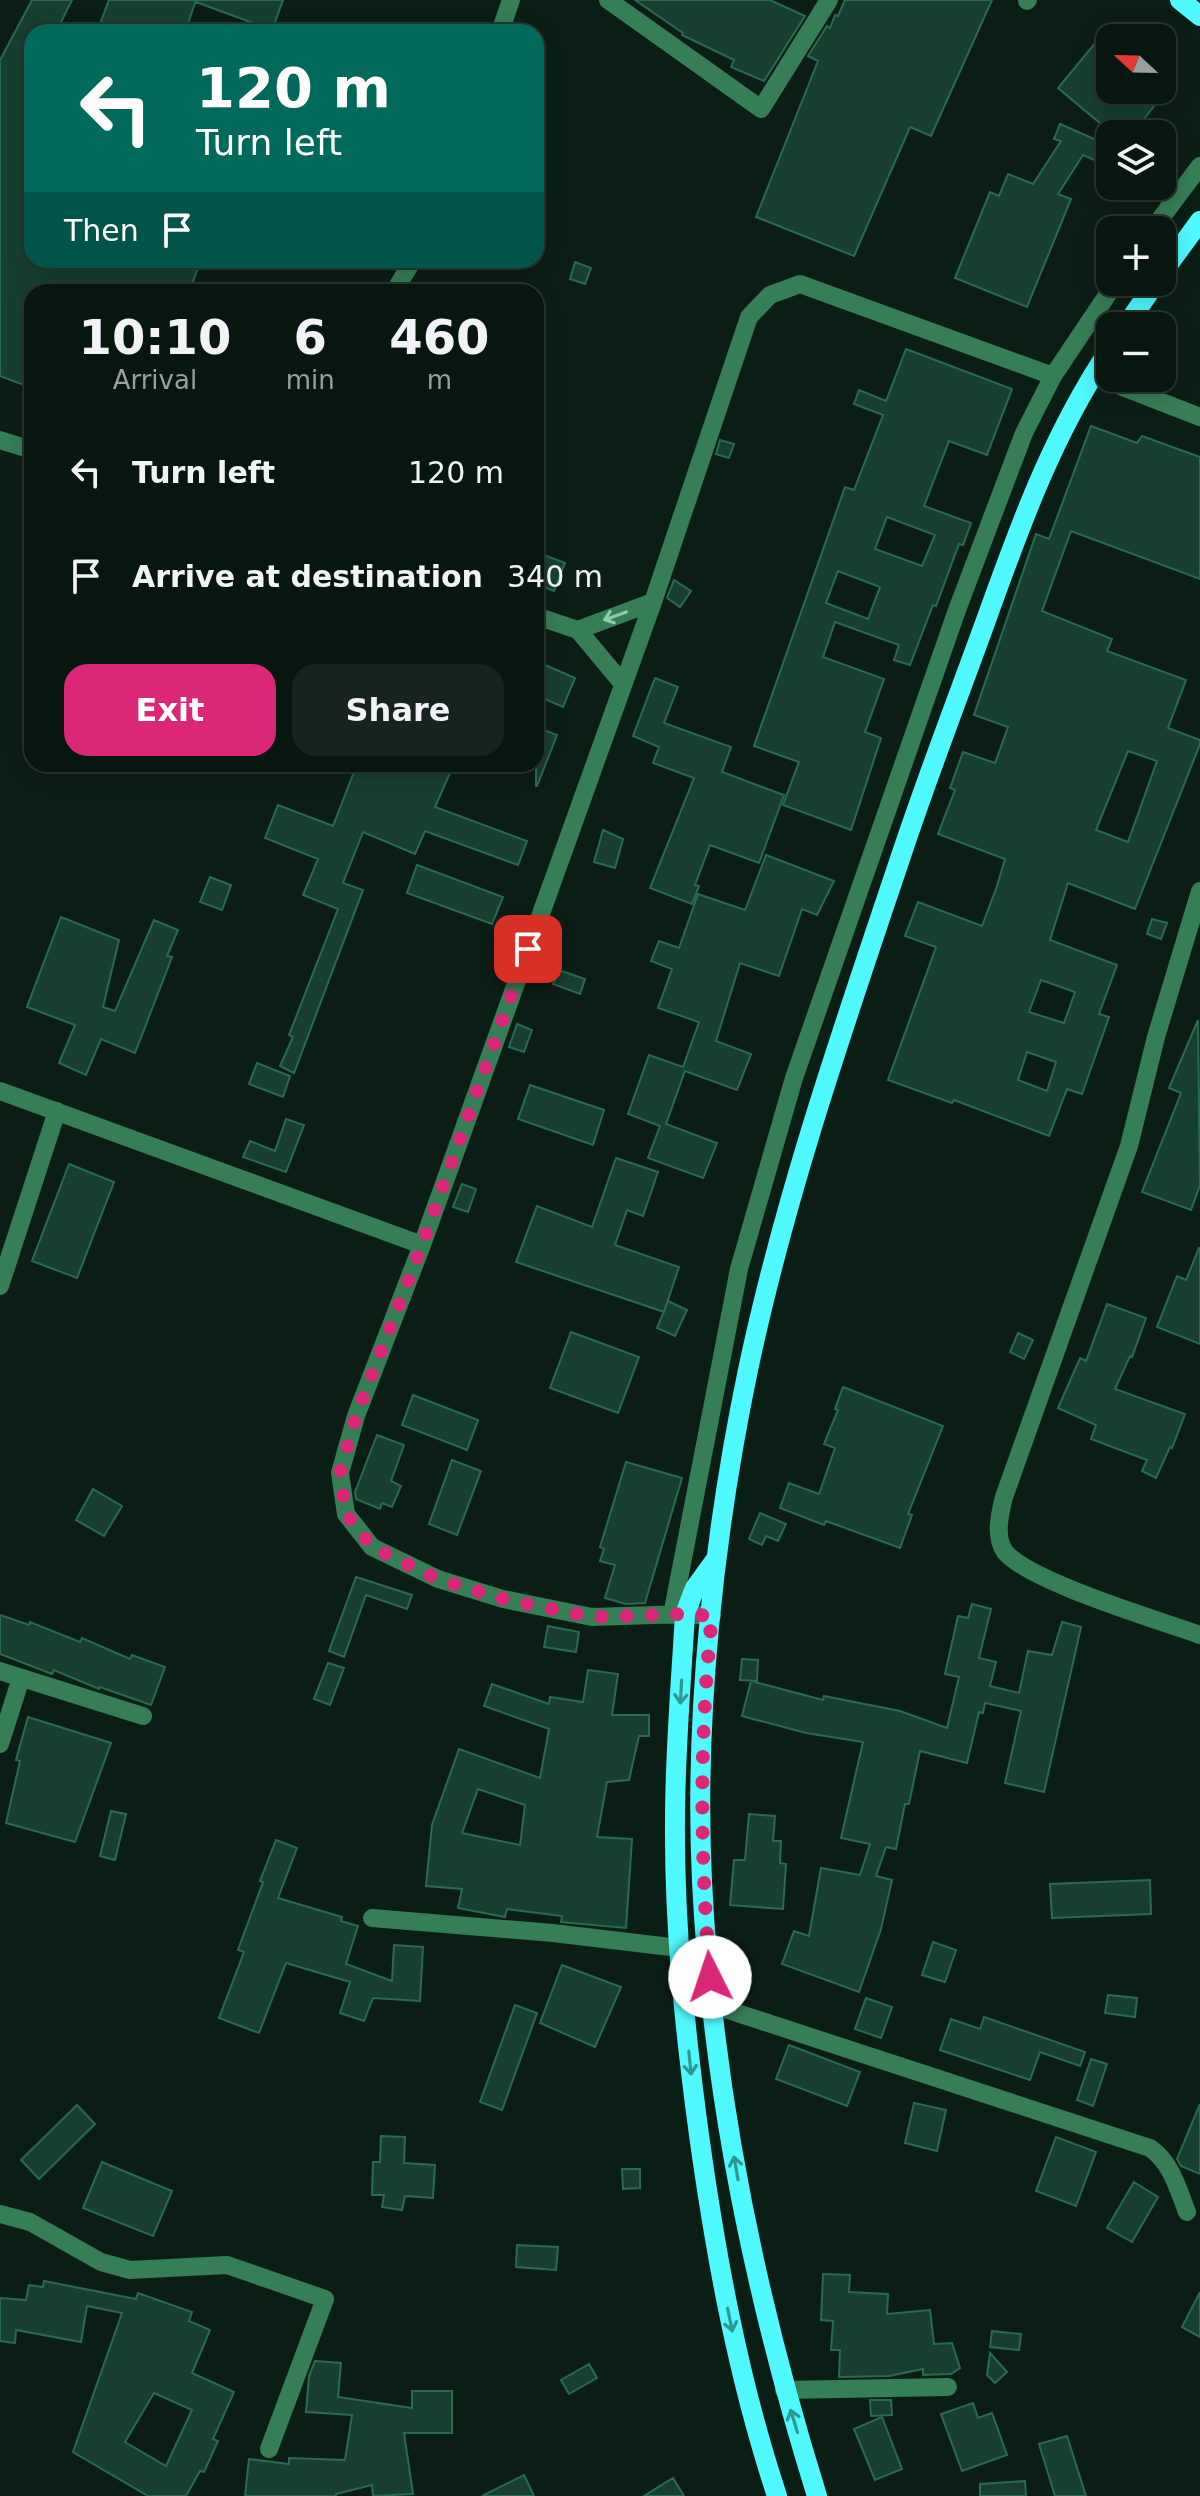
<!DOCTYPE html>
<meta charset="utf-8">
<style>
:root{--surface:#081610;--page:#16231e;--text:#f1f3f6;--muted:#989f9f;--line:#293530;--accent:#db2777}
body{margin:0;font-family:"DejaVu Sans",sans-serif;background:var(--page);color:var(--text);height:100vh;display:flex;flex-direction:column;font-size:30px;white-space:nowrap}
*{box-sizing:border-box;margin:0}
p{font-size:26px;color:var(--muted)}
.icon{flex:none;width:44px;height:44px;fill:none;stroke:currentColor;stroke-width:2;stroke-linecap:round;stroke-linejoin:round}
.map{position:relative;flex:1;overflow:hidden}
.details{position:absolute;left:24px;top:284px;width:520px;height:488px;display:flex;flex-direction:column;background:var(--surface);border-radius:24px;box-shadow:0 4px 20px #0003,0 0 0 2px var(--line)}
.details>*{flex:none}
.guide{position:absolute;left:24px;top:24px;width:520px;height:244px;border-radius:24px;box-shadow:0 4px 20px #0003,0 0 0 2px var(--line);background:#00695c;color:#fff;overflow:hidden}
.needle{width:52px;rotate:292deg}
.tools{position:absolute;left:1096px;top:24px;display:grid;gap:16px}
.tools a{display:grid;place-items:center;width:80px;height:80px;border-radius:16px;background:var(--surface);box-shadow:0 4px 20px #0003,0 0 0 2px var(--line);font-size:40px}
.pin{position:absolute;display:grid;place-items:center;width:68px;height:68px;color:#fff;margin:-34px;border-radius:16px;box-shadow:0 4px 12px #0006}
.me{position:absolute;width:88px;margin:-44px;rotate:356deg;stroke-linejoin:round;filter:drop-shadow(0 0 6px #0008)}
.turn{display:flex;align-items:center;gap:28px;height:168px;padding:0 40px;font-size:36px}
.turn .icon{width:104px;height:104px;stroke-width:2.5}
.turn b{display:block;font-size:56px;line-height:68px}
.then{display:flex;align-items:center;height:76px;padding:0 40px;background:#0003;gap:16px;font-size:30px}
.eta{display:flex;justify-content:space-evenly;align-items:center;height:136px;text-align:center}
.eta b{font-size:48px;font-weight:800;line-height:56px}
.cta{display:flex;gap:16px;margin-top:auto;padding:16px 40px}
.cta a{flex:1;height:92px;border-radius:24px;background:var(--accent);color:#fff;font-size:32px;font-weight:800;line-height:92px;text-align:center}
.cta a+a{background:var(--page);color:var(--text)}
ul{padding:0;list-style:none}
li{display:flex;align-items:center;gap:24px;height:104px;padding:0 40px}
li div{flex:1}
li b{display:block;font-size:30px}
li em{font-style:normal}
.map>svg:first-child{display:block}
.building{fill:#173f2f;stroke:#296b51;stroke-width:2;fill-rule:evenodd}
.lines{fill:none;stroke-linecap:round;stroke-linejoin:round}
.minor{stroke:#367e56;stroke-width:18}
.major{stroke:#4ff9ff;stroke-width:20}
.oneway{stroke:#8ecbac}
.oneway2{stroke:#309696}
.route{stroke:#db2777;stroke-width:14;stroke-dasharray:0 25.2}
</style>
<div class="map">
<svg width="1200" height="2496" viewBox="0 0 1200 2496">
<rect width="100%" height="100%" fill="#0b1e16"/>
<path class="building" d="M32,0H72L56,32H32V79L25,94L32,95V260H201L189,292H83L70,287L69,292H32V388L0,376V60Z
M109,0H196L185,32H97Z
M196,0H283L272,30L196,2Z
M635,0H770L805,16L764,81L731,67L734,60L682,35L683,33Z
M845,0H992L931,136L910,127L854,256L756,217L818,61L808,56L827,26L830,28L835,15L838,16Z
M1101,36L1110,43V90H1136L1155,105L1132,134H1113L1058,88Z
M1060,124L1110,146V167L1083,155L1058,194L1071,199L1027,307L955,278L990,192L999,196L1008,174L1033,184L1061,141L1054,139Z
M575,262L591,268L585,284L570,279Z
M906,349L1012,389L987,455L949,441L924,506L971,523L963,545L959,544L936,606L933,605L910,665L894,660L899,645L835,622L823,657L884,679L865,732L881,738L851,830L783,805L799,762L754,746L845,487L854,490L883,415L854,404L859,390L886,401ZM887,517L935,535L922,566L875,549ZM838,571L880,587L868,619L826,603Z
M1091,426L1137,443L1142,436L1200,457V579L1071,531L1042,611L1112,639L1107,651L1186,680L1168,728L1200,740V744L1135,909L1068,883L1050,940L1117,965L1099,1014L1109,1017L1082,1094L1067,1089L1049,1136L954,1100L952,1103L888,1080L936,947L905,936L918,902L982,926L997,886L1005,859L938,834L955,790L950,788L963,752L995,763L1008,727L974,715L1036,534L1049,539ZM1128,751L1157,761L1128,842L1096,830ZM1041,980L1075,992L1064,1023L1029,1012ZM1027,1052L1056,1062L1047,1091L1018,1080Z
M720,440L734,444L729,458L716,454Z
M536,552L565,563L554,591L536,584Z
M674,580L691,591L680,607L667,598Z
M536,661L575,678L563,707L536,695Z
M655,678L678,687L664,723L731,747L722,772L784,795L759,863L710,845L695,885L699,886L692,904L650,888L694,778L653,763L659,747L633,736Z
M536,727L557,735L537,786H536Z
M357,764H429L450,773L435,807L527,841L518,865L425,831L415,854L363,832L343,883L363,890L294,1073L280,1066L293,1037L289,1035L338,909L303,895L318,859L265,838L278,805L333,826Z
M603,830L623,839L615,868L594,862Z
M766,855L834,881L817,915L802,909L779,976L740,963L716,1041L751,1054L737,1090L685,1071L666,1124L717,1143L703,1178L648,1158L660,1126L628,1114L649,1055L683,1067L699,1022L658,1008L672,969L651,961L659,941L679,948L698,894L745,910Z
M417,865L503,897L492,924L407,893Z
M210,877L231,885L222,910L200,902Z
M61,917L119,940L103,1007L115,1011L154,920L178,930L167,956L172,957L135,1053L101,1039L86,1075L59,1063L75,1025L27,1007Z
M1152,919L1167,923L1161,939L1147,934Z
M559,970L585,979L580,994L553,984Z
M1198,1020L1200,1185L1191,1210L1142,1192L1181,1093L1169,1088Z
M517,1024L532,1030L524,1052L509,1047Z
M257,1063L290,1076L283,1097L249,1084Z
M530,1085L604,1110L593,1145L518,1119Z
M286,1119L304,1125L286,1172L243,1157L250,1141L275,1151Z
M616,1158L658,1172L643,1216L627,1210L615,1245L679,1267L664,1312L516,1262L537,1206L592,1227Z
M69,1164L114,1182L77,1278L32,1261Z
M462,1184L476,1189L468,1212L453,1207Z
M1199,1248L1200,1249V1344L1157,1327L1177,1276L1186,1280Z
M668,1301L687,1310L675,1336L657,1328Z
M1107,1304L1146,1318L1132,1357L1130,1356L1115,1389L1185,1414L1172,1448L1170,1447L1156,1478L1142,1471L1147,1460L1091,1439L1096,1425L1058,1408L1080,1358L1086,1361Z
M571,1332L639,1357L618,1413L550,1388Z
M1018,1333L1033,1340L1024,1359L1010,1352Z
M843,1387L943,1426L908,1514L912,1515L900,1548L826,1521L824,1525L780,1508L789,1483L819,1494L835,1448L824,1444L838,1410L835,1409Z
M413,1395L478,1420L467,1450L402,1425Z
M377,1435L404,1445L391,1481L401,1486L392,1507L382,1503L380,1509L356,1499L355,1492Z
M452,1460L481,1471L457,1535L429,1524Z
M626,1462L682,1478L645,1603L626,1604L605,1598L615,1565L600,1561L604,1549L600,1547Z
M93,1489L122,1506L104,1536L76,1520Z
M760,1513L786,1524L778,1541L766,1536L762,1545L749,1539Z
M356,1577L412,1595L407,1609L366,1595L344,1657L329,1651Z
M972,1604L991,1609L979,1658L996,1662L990,1686L1019,1693L1028,1651L1052,1655L1062,1622L1081,1627L1044,1792L1005,1783L1021,1711L985,1703L983,1713L979,1712L967,1763L920,1751L909,1804H905L896,1849L886,1847L876,1876L892,1880L881,1929L859,1992L782,1964L794,1931L809,1936L821,1868L860,1875L870,1844L841,1838L863,1742L806,1733L742,1716L751,1681L823,1700L824,1696L900,1711L947,1728L959,1677L945,1674L958,1616L968,1618Z
M0,1615L29,1625L30,1622L80,1642L82,1638L130,1659L132,1655L165,1667L151,1705L100,1687L99,1689L54,1670L52,1674L0,1654Z
M548,1626L579,1632L576,1652L544,1647Z
M742,1659L758,1660L757,1681L740,1680Z
M328,1663L344,1668L330,1705L314,1699Z
M588,1670L618,1674L612,1715H649V1736H639L629,1780L607,1782L597,1837L632,1839L626,1928L561,1922L562,1916L507,1909L505,1917L458,1908L462,1889L426,1886L432,1825L459,1749L540,1778L549,1729L484,1706L492,1684L549,1704L550,1697L583,1702ZM478,1789L525,1805L520,1845L462,1833Z
M28,1717L111,1743L75,1842L6,1823L20,1761L16,1760Z
M111,1811L126,1814L115,1860L100,1856Z
M749,1814L775,1816L773,1841H781L780,1863L786,1864L783,1909L730,1905L734,1860H745Z
M276,1840L297,1848L278,1898L342,1917L341,1921L358,1926L346,1964L392,1981L394,1945L423,1947L420,2001L373,1998L364,2021L340,2013L350,1982L286,1963L259,2033L219,2018L244,1952L238,1950L263,1882L260,1881Z
M1150,1880L1151,1914L1052,1918L1050,1884Z
M933,1942L956,1950L945,1982L922,1975Z
M562,1965L621,1987L595,2047L540,2023Z
M1108,1995L1137,1998L1135,2017L1105,2013Z
M866,1998L892,2007L881,2038L855,2029Z
M515,2005L537,2013L502,2110L480,2102Z
M984,2017L1085,2052L1080,2066L1040,2052L1030,2080L940,2050L951,2019L980,2029Z
M789,2045L860,2072L847,2106L776,2079Z
M1091,2059L1107,2064L1093,2106L1077,2100Z
M914,2103L946,2110L937,2151L905,2143Z
M1200,2104V2174L1181,2166L1177,2159Z
M77,2105L95,2124L39,2179L21,2160Z
M381,2136L405,2137L404,2163L435,2165L433,2198L405,2196L402,2210L382,2207L384,2195H372L373,2162H380Z
M1056,2137L1096,2152L1076,2206L1036,2191Z
M102,2162L172,2191L153,2236L83,2208Z
M622,2169H640V2188L623,2189Z
M1134,2182L1158,2197L1132,2242L1107,2228Z
M517,2245L558,2247L556,2270L516,2267Z
M823,2274L850,2275L849,2292L888,2294L887,2314L930,2310L934,2344L952,2343L960,2368L951,2374L923,2375V2369L889,2376L839,2377L840,2350H831L833,2321L821,2320Z
M44,2281L136,2299L138,2293L192,2312L189,2321L210,2330L192,2373L234,2392L213,2439L218,2441L204,2472L200,2471L186,2496H148L73,2452L122,2313L87,2306L81,2342L16,2330L15,2343L0,2341V2298L26,2300L29,2285L43,2287ZM154,2393L192,2410L166,2466L125,2442Z
M1200,2292V2337L1182,2327Z
M992,2331L1021,2334L1019,2350L990,2347Z
M990,2353L1007,2372L995,2383L987,2375Z
M315,2361L341,2363L338,2397L412,2408V2391H452V2433H404L413,2494L373,2496L372,2485L336,2494V2496H245L249,2459L289,2464V2458L345,2460L352,2415L306,2412L309,2376Z
M589,2364L597,2378L569,2394L561,2380Z
M870,2400H891L892,2415L871,2416Z
M973,2403L978,2418L992,2413L1007,2455L962,2471L941,2414Z
M882,2417L902,2469L875,2480L854,2429Z
M1067,2436L1086,2496H1055L1039,2444Z
M524,2475L534,2496H482Z
M673,2478L684,2496H644Z
M1025,2481L1026,2496H980V2484Z"/>
<g class="lines">
<path class="minor" d="M608,0L761,109L829,0
M1027,1L1028,0
M500,32L511,0
M1152,230L1200,166
M394,292L413,260
M1092,375L1200,417
M0,440L32,450
M536,616L578,630L623,684
M578,630L653,602
M1200,891L1156,1037L1129,1146L1004,1497C1000,1513 994,1537 1005,1552C1030,1582 1158,1620 1200,1635
M0,1091L422,1245
M0,1286L57,1111
M672,1615L739,1269L794,1078L957,610L1024,433L1053,376L1116,282
M712,1616L685,1614L592,1617L503,1599L438,1579L372,1547L346,1514L340,1473L356,1416L422,1245L653,602L749,317L770,295L800,284L1053,376
M0,1671L143,1716
M0,1744L21,1678
M372,1918L553,1933L679,1948
M713,2005L1150,2148C1171,2162 1178,2189 1187,2212
M0,2214L30,2222L101,2262L130,2270L227,2265L325,2299L269,2449
M784,2390L948,2387"/>
<path class="major" d="M1180,0L1200,16
M1162,273L1200,221
M1126,326L1156,282
M716,1559L695,1588L685,1614C681,1683 675,1752 675,1820C674,1925 685,2031 699,2135C716,2257 738,2378 777,2496
M817,2496C755,2297 712,2090 702,1881C694,1715 714,1533 748,1370C786,1190 847,1017 905,844C930,770 958,697 985,623C1019,528 1053,433 1110,349"/>
</g>
<defs><path id="oneway-shaft" d="M-6 0H5M1.5-3L5.5 0L1.5 3" fill="none" stroke-width="1.6" stroke-linecap="round" stroke-linejoin="round" transform="scale(2)"/></defs>
<use class="oneway" href="#oneway-shaft" transform="translate(615 616) rotate(160)"/>
<g class="oneway2">
<use href="#oneway-shaft" transform="translate(681 1692) rotate(93)"/>
<use href="#oneway-shaft" transform="translate(690 2063) rotate(84)"/>
<use href="#oneway-shaft" transform="translate(736 2168) rotate(-100)"/>
<use href="#oneway-shaft" transform="translate(730 2320) rotate(78)"/>
<use href="#oneway-shaft" transform="translate(794 2421) rotate(-107)"/>
</g>
<g class="lines">
<path class="route" d="M528,949L422,1245L356,1416L340,1473L346,1514L372,1547L438,1579L503,1599L592,1617L685,1614L712,1616C699,1737 700,1856 710,1977"/>
</g>
</svg>
<div class="tools">
<a><svg class="needle" viewBox="-14 -14 28 28"><path d="M0-13l5 13h-10z" fill="#e53935"/><path d="M0 13l5-13h-10z" fill="#989f9f"/></svg></a>
<a><svg class="icon" aria-label="layers" viewBox="0 0 24 24"><path d="M12 4l9 5-9 5-9-5zM3 14l9 5 9-5"/></svg></a>
<a>+</a>
<a>−</a>
</div>
<div class="pin" style="left:528px;top:949px;background:#d93025"><svg class="icon" aria-label="arrive" viewBox="0 0 24 24"><path d="M6 21V4h12l-3 4 3 4H6"/></svg></div>
<svg class="me" style="left:710px;top:1977px" viewBox="-20 -20 40 40"><circle r="19" fill="#fff"/><path d="M0-13L10 11 0 6-10 11z" fill="#db2777"/></svg>
<div class="guide">
<div class="turn"><svg class="icon" aria-label="left" viewBox="0 0 24 24"><path d="M17 20v-9H6M10 6l-5 5 5 5"/></svg><div><b>120 m</b>Turn left</div></div>
<div class="then">Then<svg class="icon" aria-label="arrive" viewBox="0 0 24 24"><path d="M6 21V4h12l-3 4 3 4H6"/></svg></div>
</div>
<section class="details">
<div class="eta">
<div><b>10:10</b><p>Arrival</p></div>
<div><b>6</b><p>min</p></div>
<div><b>460</b><p>m</p></div>
</div>
<ul>
<li><svg class="icon" aria-label="left" viewBox="0 0 24 24"><path d="M17 20v-9H6M10 6l-5 5 5 5"/></svg><div><b>Turn left</b></div><em>120 m</em></li>
<li><svg class="icon" aria-label="arrive" viewBox="0 0 24 24"><path d="M6 21V4h12l-3 4 3 4H6"/></svg><div><b>Arrive at destination</b></div><em>340 m</em></li>
</ul>
<div class="cta"><a>Exit</a><a>Share</a></div>
</section>
</div>
